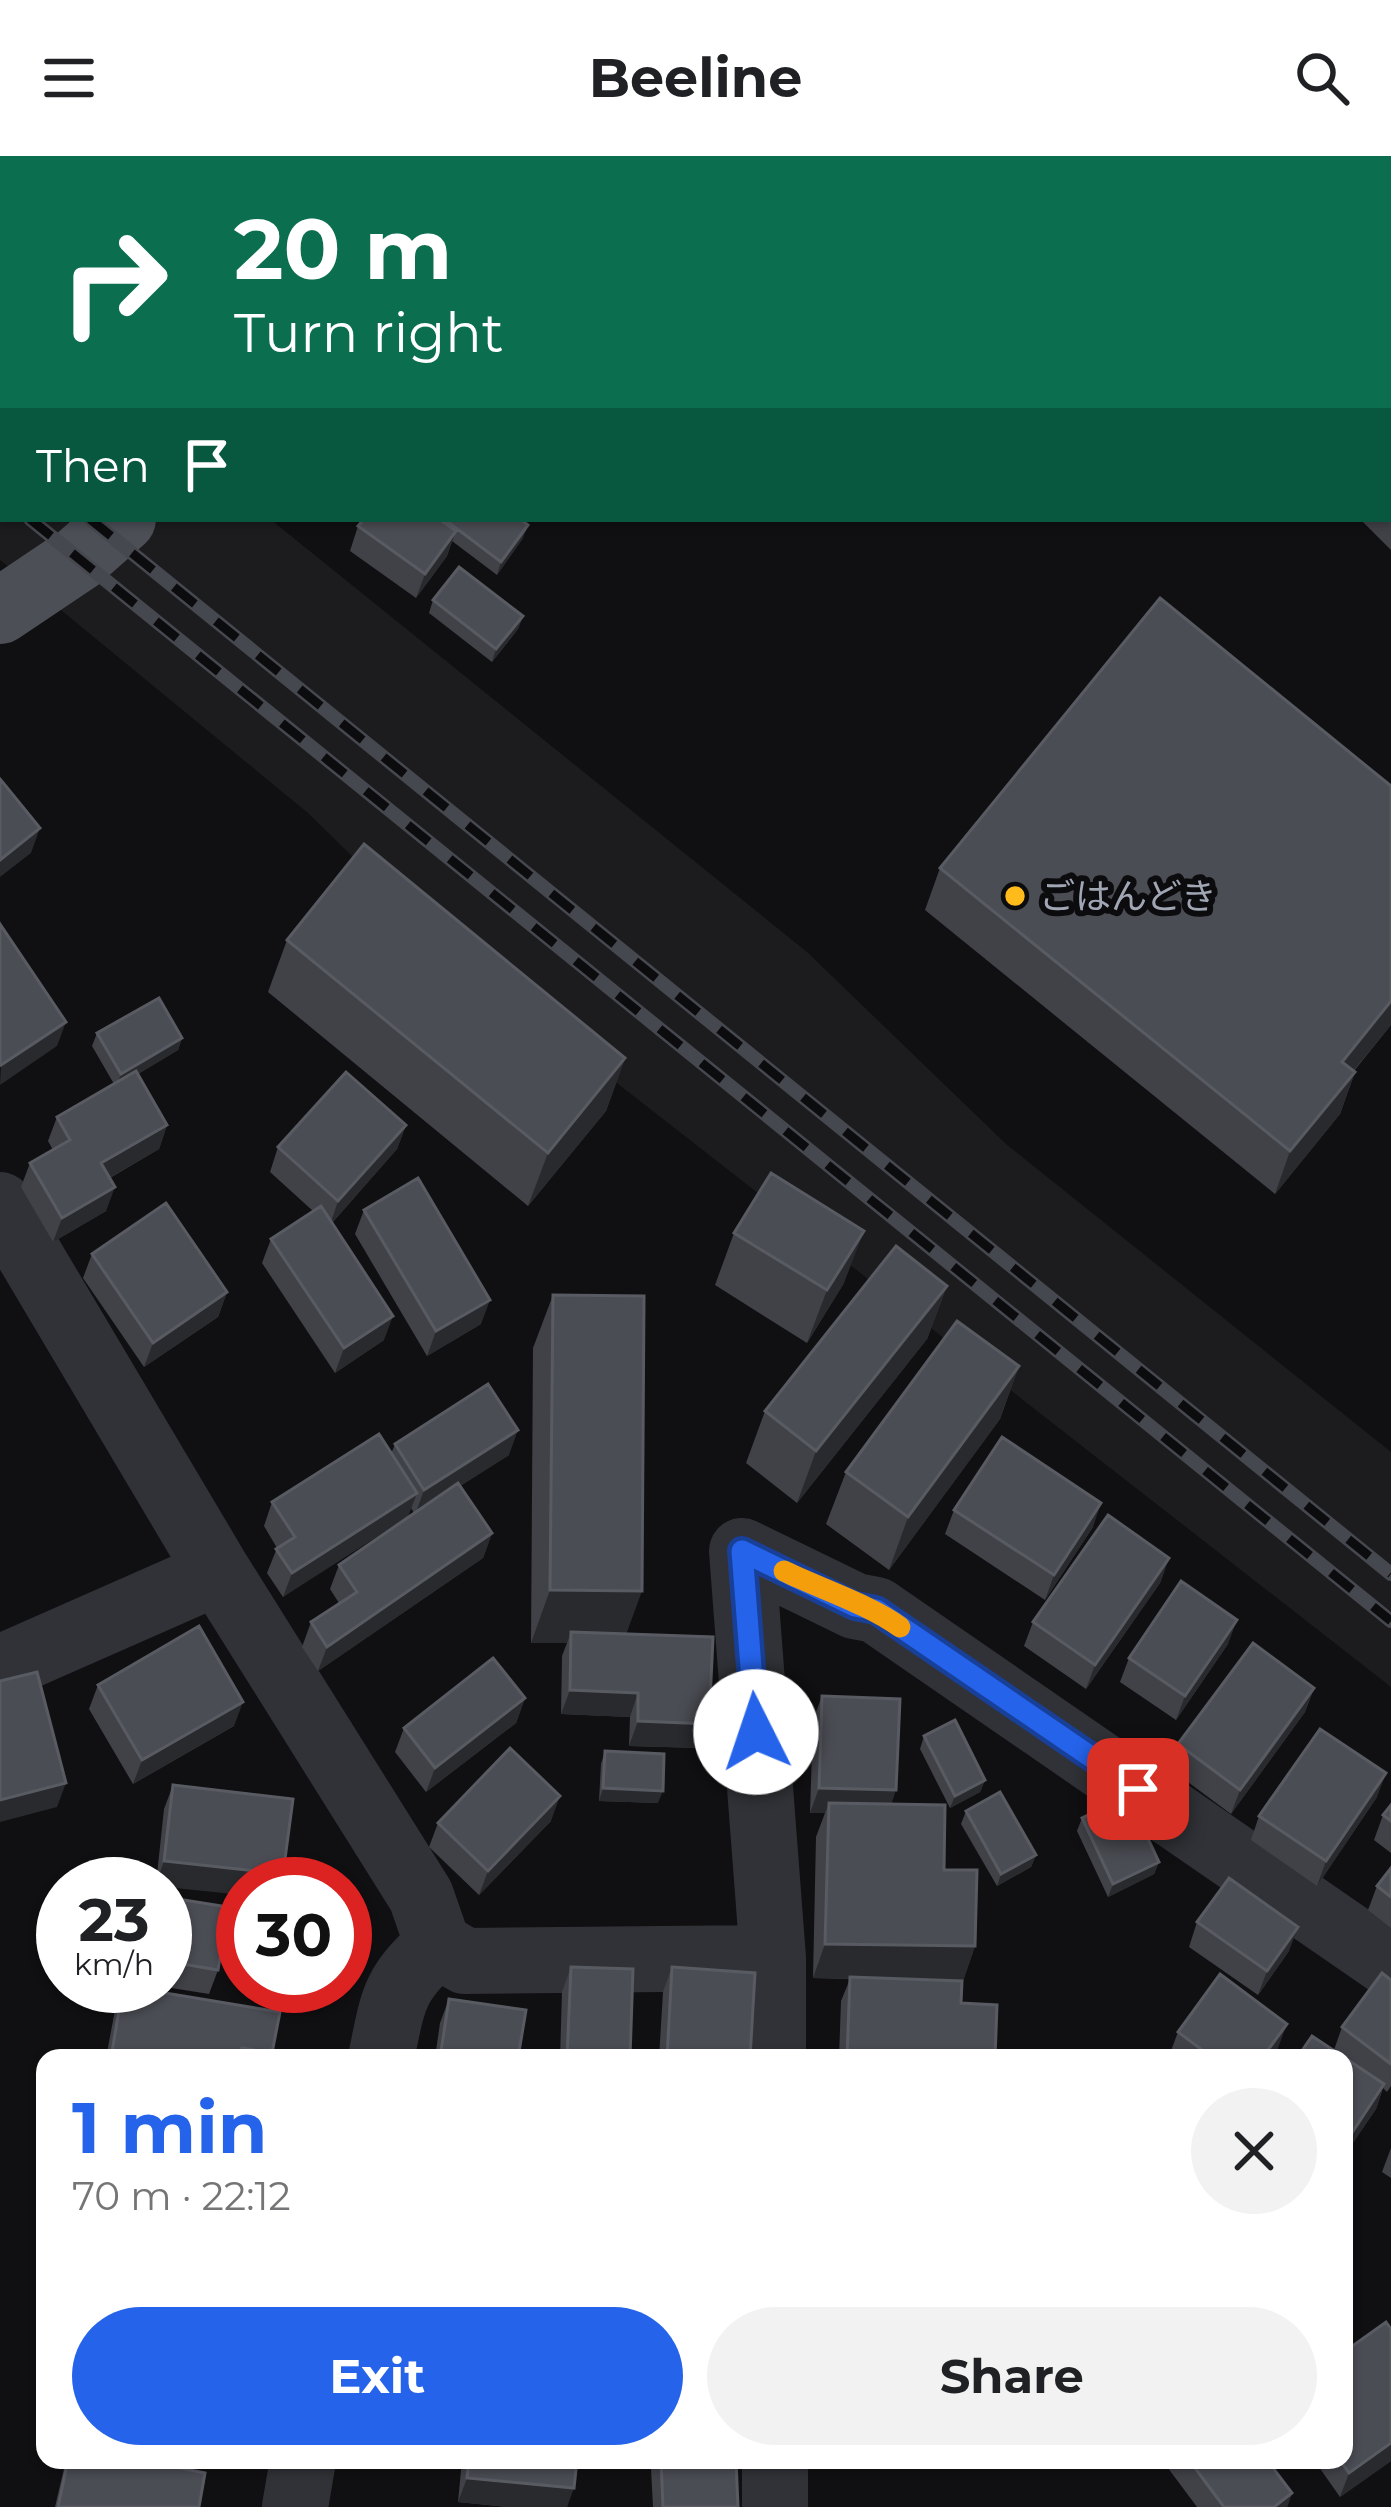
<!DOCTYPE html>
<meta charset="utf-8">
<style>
:root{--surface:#fff;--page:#f2f2f2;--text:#202124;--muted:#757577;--accent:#2563eb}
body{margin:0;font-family:Montserrat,"Noto Sans JP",sans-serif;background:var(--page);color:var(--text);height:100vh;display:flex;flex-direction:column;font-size:45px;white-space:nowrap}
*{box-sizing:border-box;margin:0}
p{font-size:39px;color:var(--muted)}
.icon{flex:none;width:66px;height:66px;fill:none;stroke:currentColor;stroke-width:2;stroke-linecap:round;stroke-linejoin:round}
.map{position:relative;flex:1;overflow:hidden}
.details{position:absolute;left:36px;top:1893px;width:1317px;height:420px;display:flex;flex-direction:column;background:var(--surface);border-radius:24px;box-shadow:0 3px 9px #0004}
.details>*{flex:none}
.banner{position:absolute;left:0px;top:0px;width:1392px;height:366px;box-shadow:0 3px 9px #0004;background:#0b6e4f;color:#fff;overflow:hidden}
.speed{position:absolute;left:36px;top:1701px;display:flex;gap:24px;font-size:60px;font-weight:700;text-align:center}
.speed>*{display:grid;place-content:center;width:156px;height:156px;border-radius:50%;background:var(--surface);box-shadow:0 3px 9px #0004;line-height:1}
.speed small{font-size:30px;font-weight:400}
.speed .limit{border:18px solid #d22;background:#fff;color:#111}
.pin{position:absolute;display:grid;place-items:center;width:102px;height:102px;color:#fff;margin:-51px;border-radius:24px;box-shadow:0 6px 18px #0006}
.me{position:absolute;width:132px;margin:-66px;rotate:356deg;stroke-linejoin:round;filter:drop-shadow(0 0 9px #0008)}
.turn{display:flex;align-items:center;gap:42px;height:252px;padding:0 36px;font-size:54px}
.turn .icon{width:156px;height:156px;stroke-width:2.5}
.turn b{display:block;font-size:84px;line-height:102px}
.then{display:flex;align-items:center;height:114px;padding:0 36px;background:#0003;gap:24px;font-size:45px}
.round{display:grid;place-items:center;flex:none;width:126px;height:126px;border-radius:63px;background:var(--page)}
.headline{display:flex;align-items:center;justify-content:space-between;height:204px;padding:0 36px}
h1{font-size:72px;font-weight:700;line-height:90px;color:var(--accent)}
.action{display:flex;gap:24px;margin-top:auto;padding:24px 36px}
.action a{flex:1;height:138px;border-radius:72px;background:var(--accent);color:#fff;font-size:48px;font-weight:700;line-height:138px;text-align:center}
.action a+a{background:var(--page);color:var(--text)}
header{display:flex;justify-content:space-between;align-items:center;height:156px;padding:0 36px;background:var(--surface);font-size:54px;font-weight:700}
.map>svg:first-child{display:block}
.built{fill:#1c1c1f}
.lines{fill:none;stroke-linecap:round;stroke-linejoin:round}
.minor{stroke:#313237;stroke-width:66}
.major{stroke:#4d4f57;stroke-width:66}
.rail-casing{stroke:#46484f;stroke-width:14}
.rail{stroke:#0c0b0d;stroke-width:9;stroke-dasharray:27;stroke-linecap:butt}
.wall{fill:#414248}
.shaded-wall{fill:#292a2e}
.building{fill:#4b4d54;stroke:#595b63;stroke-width:3}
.route-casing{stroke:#184099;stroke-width:30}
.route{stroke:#2563eb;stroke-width:21}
.slow{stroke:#f59e0b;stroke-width:21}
.poi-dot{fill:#ffba1c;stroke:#0c0b0d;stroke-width:4.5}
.labels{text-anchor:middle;stroke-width:12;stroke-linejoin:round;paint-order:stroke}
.poi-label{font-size:36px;fill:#a0a6b4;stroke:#0c0b0d;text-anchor:start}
</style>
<header><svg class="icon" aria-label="menu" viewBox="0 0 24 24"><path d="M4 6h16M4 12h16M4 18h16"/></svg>Beeline<svg class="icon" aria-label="search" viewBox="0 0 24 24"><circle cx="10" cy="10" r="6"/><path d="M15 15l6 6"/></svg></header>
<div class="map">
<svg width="1391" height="2351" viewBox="0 0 1391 2351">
<rect width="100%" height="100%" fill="#101012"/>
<path class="built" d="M0,145L3,363H270L807,796L1006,988L1391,1296V1531L454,800L308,657L0,404Z"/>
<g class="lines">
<path class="minor" d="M1223,0L1226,3
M655,3L663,0
M0,69L3,72
M1389,167L1391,169
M0,1049L218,1416L421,1740L438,1789L465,1805L773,1802
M0,1512L218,1416
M381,1902C393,1846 392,1828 438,1789
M773,1902V1802L742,1395L855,1450L876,1454L1391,1809
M775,2304V2351
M295,2351L303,2304"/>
<path class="major" d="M789,3L794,0
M0,455L79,402L123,363"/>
<defs>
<path id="rail" d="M0,291L3,293
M0,339L3,341
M30,363L1391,1465
M90,363L1391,1418"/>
</defs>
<use href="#rail" class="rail-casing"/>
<use href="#rail" class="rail"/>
</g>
<path class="wall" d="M0,0H131L127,3H3V5Z
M1391,313V394L1361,364L1389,363V315Z
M443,363L523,382L497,419L452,385L447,400L416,442L350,395L358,370L442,366Z
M433,444L523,460L518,473L492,506L429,457Z
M1391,630V869L1354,915L1355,916L1340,958L1275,1038L925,754L940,712Z
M287,784L625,902L606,955L528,1050L268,836Z
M97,877L182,882L178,894L138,918L167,969L159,993L110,1022L106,1055L53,1086L21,1031L30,1007L53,994L48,985L57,961L114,928L92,890Z
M406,969L397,993L332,1067L384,1184L335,1217L262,1107L271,1083L313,1055L270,1016L278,991Z
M364,1054L481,1168L427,1200L355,1078Z
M734,1077L844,1127L807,1187L715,1129Z
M92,1098L227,1136L218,1161L144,1211L83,1122Z
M947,1130L927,1183L797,1347L746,1307L765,1255Z
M553,1139L626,1478L709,1568L700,1592L629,1590L630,1561L561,1558L562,1500L567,1487H531L533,1192Z
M1019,1210L1000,1263L889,1414L826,1368L846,1316Z
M395,1288L509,1299L460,1330L492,1377L483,1402L318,1515L302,1491L311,1466L339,1447L330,1433L339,1409L414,1357L411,1352L283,1441L267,1417L277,1392L264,1370L272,1346L391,1298Z
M954,1354L1093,1371L1045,1444L945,1378Z
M1169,1402L1160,1427L1086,1533L1024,1490L1033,1466Z
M1228,1488L1176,1564L1120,1526L1129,1502Z
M98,1529L234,1570L133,1628L89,1553Z
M1314,1532L1305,1556L1231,1658L1169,1612L1178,1588Z
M822,1540L892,1648L944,1714L975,1790L963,1825L961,1847L995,1902H839L841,1845L850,1823L813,1822L816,1681L825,1657H810L813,1564Z
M525,1542L516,1567L426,1636L395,1596L404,1572Z
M924,1580L985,1624L980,1636L950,1652L920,1593Z
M605,1595L658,1647L599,1645L601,1608Z
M173,1629L283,1718L279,1728H243V1739L156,1728L164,1653Z
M1377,1641L1317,1730L1251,1684L1259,1660Z
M1391,1649V1697L1374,1684L1383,1659Z
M966,1655L1036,1699L1031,1711L997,1730L961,1668Z
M1082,1662L1159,1706L1154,1718L1108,1741L1077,1675Z
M551,1665L479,1739L429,1691L438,1667Z
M1391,1712V1772L1368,1754L1377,1730Z
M165,1741L218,1814L209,1838L159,1830H165Z
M1197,1766L1289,1795L1258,1839L1189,1791Z
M571,1811L630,1902H560L562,1836Z
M672,1811L750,1902H659L663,1836Z
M1391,1824V1930L1387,1936L1383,1932L1376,1953L1344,2000V1902L1334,1894L1342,1871Z
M123,1830L272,1897L271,1902H106L115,1854Z
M449,1843L518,1902H435L440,1867Z
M1178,1876L1278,1892L1270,1902H1171L1169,1900Z
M1391,1992V2022L1382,2016Z
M1391,2173V2305L1340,2341L1314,2304H1344Z
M66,2304H141L199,2351H55Z
M462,2304H577L567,2351H508L458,2346Z
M654,2304H736L738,2351H653L651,2313Z
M1162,2304H1267L1292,2337L1287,2351H1197Z"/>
<path class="shaded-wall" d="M110,0H131L127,3H106Z
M528,369L523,382L497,419L501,406Z
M456,375L447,400L416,442L425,418Z
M523,460L518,473L492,506L496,493Z
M40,672L31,697L0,721V704Z
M1391,845V869L1326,948L1342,906Z
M66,866L57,890L0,929L1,909Z
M182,882L178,894L116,931L121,918Z
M625,902L606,955L528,1050L548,997Z
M1355,916L1340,958L1275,1038L1290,995Z
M167,969L159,993L92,1032L101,1007Z
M406,969L397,993L330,1069L338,1045Z
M115,1031L106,1055L53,1086L62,1062Z
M864,1075L844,1127L807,1187L827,1134Z
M947,1130L927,1183L797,1347L816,1295Z
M227,1136L218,1161L144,1211L153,1187Z
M490,1144L481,1168L427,1200L436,1175Z
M393,1160L384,1184L335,1217L344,1192Z
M1019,1210L1000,1263L889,1414L908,1361Z
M518,1274L509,1299L415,1359L424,1334Z
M417,1337L408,1361L283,1441L292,1417Z
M1101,1347L1093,1371L1045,1444L1054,1419Z
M492,1377L483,1402L318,1515L327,1491Z
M1169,1402L1160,1427L1086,1533L1095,1509Z
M550,1434L642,1435L623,1487L571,1476L567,1487H531Z
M1237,1464L1228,1488L1176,1564L1185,1540Z
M1314,1532L1305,1556L1231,1658L1240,1634Z
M570,1534L638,1537L630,1561L561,1558Z
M525,1542L516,1567L426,1636L435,1612Z
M243,1546L234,1570L133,1628L142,1604Z
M638,1565L709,1568L700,1592L629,1590Z
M1386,1617L1377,1641L1317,1730L1326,1705Z
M985,1624L980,1636L950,1652L955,1640Z
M66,1627L57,1651L0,1666V1644Z
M603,1632L663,1635L658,1647L599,1645Z
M819,1632L896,1634L888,1659L829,1647L825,1657H810Z
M560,1640L551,1665L479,1739L488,1715Z
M1036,1699L1031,1711L997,1730L1001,1718Z
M164,1705L283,1718L279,1728H243V1739L165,1731V1728H156Z
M1159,1706L1154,1718L1108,1741L1113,1728Z
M1298,1771L1289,1795L1258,1839L1267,1815Z
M825,1788L975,1790L963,1825L813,1822Z
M1287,1868L1278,1892L1270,1902H1262Z
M1384,1928L1376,1953L1344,2000V1989Z
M1391,2287V2305L1340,2341L1349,2317Z
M467,2322L574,2332L567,2351H508L458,2346Z
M1292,2337L1287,2351H1274Z"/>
<path class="building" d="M28,0H110L106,3H30Z
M140,0H195L197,3H136Z
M220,0H287L289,3H223Z
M295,0H334L336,3H297Z
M1068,0H1093L1095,3H1063Z
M1117,0H1153L1155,3H1112Z
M1391,313V347L1389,345V315Z
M364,363H439L456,375L425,418L358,370Z
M444,363H520L528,369L501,406Z
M459,411L523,460L496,493L433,444Z
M1160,442L1391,630V845L1342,906L1355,916L1290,995L940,712Z
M0,623L40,672L0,704Z
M364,688L625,902L548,997L287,784Z
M0,768L66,866L1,909L0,907Z
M159,842L182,882L121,918L97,877Z
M136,915L167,969L101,1007L115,1031L62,1062L30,1007L70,984L57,961Z
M346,916L406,969L338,1045L278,991Z
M771,1017L864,1075L827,1134L734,1077Z
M418,1022L490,1144L436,1175L364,1054Z
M166,1047L227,1136L153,1187L92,1098Z
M321,1050L393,1160L344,1192L271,1083Z
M896,1090L947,1130L816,1295L765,1255Z
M553,1139L644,1140L642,1435L550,1434Z
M957,1165L1019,1210L908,1361L846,1316Z
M488,1228L518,1274L424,1334L395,1288Z
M379,1278L417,1337L292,1417L276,1393L295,1381L272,1346Z
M1002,1281L1101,1347L1054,1419L954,1354Z
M458,1327L492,1377L327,1491L311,1466L357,1436L339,1409Z
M1108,1359L1169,1402L1095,1509L1033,1466Z
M1181,1425L1237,1464L1185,1540L1129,1502Z
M199,1470L243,1546L142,1604L98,1529Z
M571,1476L713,1481L709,1568L638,1565V1537L570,1534Z
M1253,1487L1314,1532L1240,1634L1178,1588Z
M493,1502L525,1542L435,1612L404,1572Z
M37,1516L66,1627L0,1644V1525Z
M822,1540L900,1543L896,1634L819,1632Z
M955,1564L985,1624L955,1640L924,1580Z
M1320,1573L1386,1617L1326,1705L1259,1660Z
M510,1592L560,1640L488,1715L438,1667Z
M605,1595L664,1598L663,1635L603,1632Z
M173,1629L293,1643L283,1718L164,1705Z
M1000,1636L1036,1699L1001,1718L966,1655Z
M1128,1640L1159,1706L1113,1728L1082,1662Z
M829,1647L945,1649L944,1714H977L975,1790L825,1788Z
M1391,1649V1665L1383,1659Z
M1391,1712V1741L1377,1730Z
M1229,1722L1298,1771L1267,1815L1197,1766Z
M165,1741L228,1751L218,1814L165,1805Z
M571,1811L633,1813L630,1902H567Z
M672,1811L755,1817L750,1902H667Z
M1382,1817L1391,1824V1908L1342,1871Z
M1220,1818L1287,1868L1262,1902H1213L1178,1876Z
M850,1821L962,1825L961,1847L997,1849L995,1902H847Z
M123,1830L280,1856L272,1897L242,1892L241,1902H111Z
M449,1843L526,1854L518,1902H440Z
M1312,1880L1384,1928L1344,1989V1902H1297Z
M1386,2166L1391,2173V2287L1349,2317L1340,2304H1344V2196Z
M68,2304H141L205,2317L199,2351H58Z
M469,2304H577L574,2332L467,2322Z
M661,2304H736L738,2351H663Z
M1189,2304H1267L1292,2337L1274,2351H1224Z"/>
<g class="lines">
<defs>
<path id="route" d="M756,1576L742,1395L855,1450L876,1454L1138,1633"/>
</defs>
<use href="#route" class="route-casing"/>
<use href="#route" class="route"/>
<path class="slow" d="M784,1415C821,1433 868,1448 900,1471"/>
</g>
<circle class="poi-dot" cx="1015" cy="740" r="12"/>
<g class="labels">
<g class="poi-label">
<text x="1039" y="753">ごはんどき</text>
</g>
</g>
</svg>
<div class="speed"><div>23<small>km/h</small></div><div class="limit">30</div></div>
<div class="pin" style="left:1138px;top:1633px;background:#d93025"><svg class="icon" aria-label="arrive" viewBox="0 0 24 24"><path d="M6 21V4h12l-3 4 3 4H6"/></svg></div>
<svg class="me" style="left:756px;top:1576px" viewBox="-20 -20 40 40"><circle r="19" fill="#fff"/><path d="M0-13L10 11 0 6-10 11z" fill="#2563eb"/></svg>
<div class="banner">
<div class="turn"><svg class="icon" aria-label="right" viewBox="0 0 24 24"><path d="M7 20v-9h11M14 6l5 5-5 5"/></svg><div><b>20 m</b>Turn right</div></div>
<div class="then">Then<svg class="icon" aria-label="arrive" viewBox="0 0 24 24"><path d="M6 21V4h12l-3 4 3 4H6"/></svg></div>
</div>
<section class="details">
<div class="headline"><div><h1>1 min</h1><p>70 m · 22:12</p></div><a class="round"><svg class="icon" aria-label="close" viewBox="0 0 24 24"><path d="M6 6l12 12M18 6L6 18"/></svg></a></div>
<div class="action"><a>Exit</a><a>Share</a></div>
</section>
</div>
